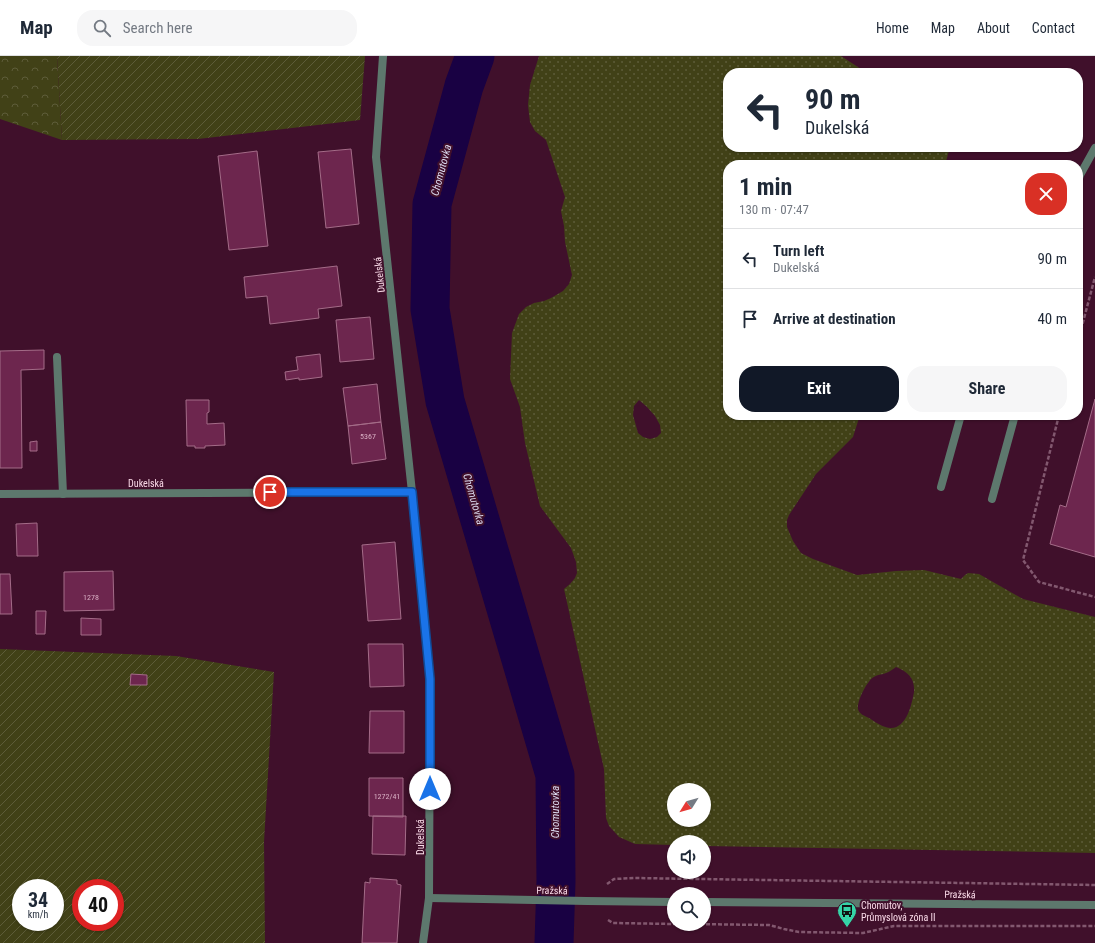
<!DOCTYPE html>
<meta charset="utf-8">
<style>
:root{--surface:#fff;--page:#f6f6f7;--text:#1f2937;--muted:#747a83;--line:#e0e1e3;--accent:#111827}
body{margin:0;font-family:"Roboto Condensed",sans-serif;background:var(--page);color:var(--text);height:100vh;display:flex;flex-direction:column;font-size:15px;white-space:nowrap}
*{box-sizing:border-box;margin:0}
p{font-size:13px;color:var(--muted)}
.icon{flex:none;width:22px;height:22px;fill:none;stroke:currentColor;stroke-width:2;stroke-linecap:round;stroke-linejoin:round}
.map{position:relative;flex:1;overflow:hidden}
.details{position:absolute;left:723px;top:104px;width:360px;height:260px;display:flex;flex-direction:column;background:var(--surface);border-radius:16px;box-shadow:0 1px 3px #0004}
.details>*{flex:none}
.banner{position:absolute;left:723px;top:12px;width:360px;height:84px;border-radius:16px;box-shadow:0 1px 3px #0004;background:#fff;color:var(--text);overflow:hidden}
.needle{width:26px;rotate:233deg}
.tools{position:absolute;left:667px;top:727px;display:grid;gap:8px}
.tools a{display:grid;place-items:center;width:44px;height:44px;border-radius:50%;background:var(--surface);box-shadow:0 1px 3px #0004;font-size:20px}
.speed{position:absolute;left:12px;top:823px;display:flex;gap:8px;font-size:20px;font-weight:700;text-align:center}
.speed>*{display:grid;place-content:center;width:52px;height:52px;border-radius:50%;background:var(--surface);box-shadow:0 1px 3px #0004;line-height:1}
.speed small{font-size:10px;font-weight:400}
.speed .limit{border:6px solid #d22;background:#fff;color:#111}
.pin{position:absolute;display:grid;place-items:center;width:34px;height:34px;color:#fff;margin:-17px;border:2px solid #fff;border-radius:50%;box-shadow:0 1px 4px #0007}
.me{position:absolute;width:44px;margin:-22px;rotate:0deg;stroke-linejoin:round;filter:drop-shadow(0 0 3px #0008)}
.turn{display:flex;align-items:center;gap:14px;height:84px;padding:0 16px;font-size:18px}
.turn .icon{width:52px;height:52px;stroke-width:2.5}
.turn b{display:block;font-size:28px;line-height:34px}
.round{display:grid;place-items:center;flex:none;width:42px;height:42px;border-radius:16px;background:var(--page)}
.headline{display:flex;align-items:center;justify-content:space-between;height:68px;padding:0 16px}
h1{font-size:24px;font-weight:700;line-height:30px}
.cta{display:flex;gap:8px;margin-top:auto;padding:8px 16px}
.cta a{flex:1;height:46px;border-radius:16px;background:var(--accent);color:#fff;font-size:16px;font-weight:700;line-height:46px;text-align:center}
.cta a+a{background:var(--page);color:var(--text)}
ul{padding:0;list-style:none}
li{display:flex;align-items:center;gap:12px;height:60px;padding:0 16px;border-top:1px solid var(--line)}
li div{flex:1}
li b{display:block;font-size:15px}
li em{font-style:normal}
header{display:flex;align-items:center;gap:24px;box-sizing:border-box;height:56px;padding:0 20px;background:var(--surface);border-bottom:1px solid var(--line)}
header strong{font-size:19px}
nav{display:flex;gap:22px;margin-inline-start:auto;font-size:14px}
.search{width:280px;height:36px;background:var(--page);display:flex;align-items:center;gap:10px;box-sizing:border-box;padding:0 14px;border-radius:16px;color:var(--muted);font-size:15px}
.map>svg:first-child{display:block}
.grass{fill:url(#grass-dots);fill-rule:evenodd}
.forest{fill:url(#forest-crowns)}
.garden{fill:url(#garden-furrows);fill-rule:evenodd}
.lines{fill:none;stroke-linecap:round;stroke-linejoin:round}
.river{stroke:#190143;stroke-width:39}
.building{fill:#6d264e;stroke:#a46c88}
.path{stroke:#82586f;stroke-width:2.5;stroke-dasharray:4 2;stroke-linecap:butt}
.service{stroke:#5d786d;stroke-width:8}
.minor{stroke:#5d786d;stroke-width:8}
.tertiary{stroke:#5d786d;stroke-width:8}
.route-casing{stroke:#114b97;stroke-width:10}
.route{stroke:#1a73e8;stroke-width:7}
.labels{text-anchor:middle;stroke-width:4;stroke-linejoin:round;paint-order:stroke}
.number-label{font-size:8px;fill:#d7adc2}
.street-label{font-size:10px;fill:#fadae8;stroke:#40102b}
.poi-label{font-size:10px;fill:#fadae8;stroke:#40102b;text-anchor:start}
.water-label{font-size:11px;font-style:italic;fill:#dddcf1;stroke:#40102b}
</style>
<header>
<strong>Map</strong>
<div class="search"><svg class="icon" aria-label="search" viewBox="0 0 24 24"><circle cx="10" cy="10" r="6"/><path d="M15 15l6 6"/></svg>Search here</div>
<nav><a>Home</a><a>Map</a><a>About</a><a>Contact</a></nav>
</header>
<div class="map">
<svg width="1095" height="887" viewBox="0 0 1095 887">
<defs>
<pattern id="grass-dots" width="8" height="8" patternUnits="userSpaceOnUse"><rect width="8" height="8" fill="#414117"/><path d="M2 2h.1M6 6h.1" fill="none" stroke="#5d5c39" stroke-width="1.8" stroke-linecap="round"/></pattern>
<pattern id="forest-crowns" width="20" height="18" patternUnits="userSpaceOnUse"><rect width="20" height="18" fill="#414117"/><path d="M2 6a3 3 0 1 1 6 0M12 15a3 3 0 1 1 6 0" fill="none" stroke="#5d5c39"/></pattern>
<pattern id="garden-furrows" width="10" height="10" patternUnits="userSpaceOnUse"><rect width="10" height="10" fill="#414117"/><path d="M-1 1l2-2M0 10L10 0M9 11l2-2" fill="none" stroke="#5d5c39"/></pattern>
</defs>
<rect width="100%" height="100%" fill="#40102b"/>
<path class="grass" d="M539,0H841L861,13V17H728V91H950L945,109H728V359H860L853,381L816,418L789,459L787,464V471L793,485L801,497L813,503L857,519L896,515L924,514L961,523L965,519L968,517L979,518L1023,543L1095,561V797L704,790V786H674V789L635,788L619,781L609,770L606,762L604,713L564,533L570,528L575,522L577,517L576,506L571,492L540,450L525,387L520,351L510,323L512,277L519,258L526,251L534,247L544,245L551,242L563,235L569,228L572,219L565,186L564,170L561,155L565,141L546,84L535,75L530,66L528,49L530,29ZM639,344L647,351L655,360L660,369L661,377L657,381L650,383L643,381L638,377L633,359L634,350ZM896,611C908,616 915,622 914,636C912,647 907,672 891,672C884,672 875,666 869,662C865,660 859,658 858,653C857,646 864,632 868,627C874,618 878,620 886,617C889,616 893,613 896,611ZM674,734H704V764H674Z"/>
<path class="forest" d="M0,0H57L62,84L0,63Z"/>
<path class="garden" d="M57,0H365L360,64L198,83L62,84Z
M0,593L176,600L274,616L264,786L265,887H0ZM131,619H147V629H131ZM21,832H55V866H21ZM81,832H115V866H81Z"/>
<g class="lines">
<path class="river" d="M475,0L464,30L432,148L430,253L445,345L555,719L556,825L554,887"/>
</g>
<path class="building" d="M351,93L359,168L326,172L318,96Z
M257,95L268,190L229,194L218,100Z
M337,210L342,250L318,253L319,262L270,268L267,240L246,242L244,221Z
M370,261L374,303L340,306L336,264Z
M44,294V313L21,314L22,412H0V295Z
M320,298L322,321L299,324V322L286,324L285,316L298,314L296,301Z
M377,328L381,366L348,370L343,332Z
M1095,343V501L1050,488L1060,449L1066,451Z
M186,344H209V356L207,357V368L224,367L225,389L205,390V392H195V390H187Z
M381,366L386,403L352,408L348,370Z
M37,385V395H30V386Z
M37,467L38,500H17L16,468Z
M395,486L401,563L368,565L362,489Z
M113,515L114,554L64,555V516Z
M0,518H10L12,558H0Z
M36,555H46L45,578H36Z
M81,562L101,563V579H81Z
M368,588H403L404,630L370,631Z
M131,618L147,619V629H130Z
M370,655H404V697H369Z
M369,722H403V761L369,760Z
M373,760H406L405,799L372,798Z
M370,822L397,824V828L401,829L397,887H362L365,826L370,827Z"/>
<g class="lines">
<path class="path" d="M1078,285L1095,221
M1059,359L1023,504L1039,526L1095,541
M607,828L614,823L634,822L1095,829
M608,864L613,867L674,868
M688,868L769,869L784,873L799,876L863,877L894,870H1095"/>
<path class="service" d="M1078,126L1080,119L1095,92
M57,301L63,438
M941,431L961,359
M992,443L1015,359"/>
<path class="minor" d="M0,438L412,436
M429,842L587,845L674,846
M704,846L1095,849"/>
<path class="tertiary" d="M383,0L376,101L412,436L430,623L429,842L423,887"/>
</g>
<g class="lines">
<defs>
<path id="route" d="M270,436H412L430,623V733"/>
</defs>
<use href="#route" class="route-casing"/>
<use href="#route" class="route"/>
</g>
<defs>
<symbol id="bus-pin" viewBox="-11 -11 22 30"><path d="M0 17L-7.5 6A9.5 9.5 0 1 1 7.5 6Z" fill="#35d4a7" stroke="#40102b"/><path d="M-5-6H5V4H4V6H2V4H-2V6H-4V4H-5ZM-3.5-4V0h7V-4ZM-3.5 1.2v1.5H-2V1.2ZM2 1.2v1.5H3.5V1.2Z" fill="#111"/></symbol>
</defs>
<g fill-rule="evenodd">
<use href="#bus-pin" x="836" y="844" width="22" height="30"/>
</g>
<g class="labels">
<g class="number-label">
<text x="368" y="383">5367</text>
<text x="91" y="544">1278</text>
<text x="387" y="743">1272/41</text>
</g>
<g class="street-label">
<text transform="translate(379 219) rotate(-96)" y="4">Dukelská</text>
<text x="146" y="431">Dukelská</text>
<text transform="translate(420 781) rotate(-90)" y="4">Dukelská</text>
<text transform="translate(552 834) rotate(1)" y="4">Pražská</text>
<text transform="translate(960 838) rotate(1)" y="4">Pražská</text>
</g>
<g class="poi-label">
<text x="861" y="853">Chomutov,<tspan x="861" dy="12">Průmyslová zóna II</tspan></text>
</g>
<g class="water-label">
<text transform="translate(441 114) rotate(-75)" y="4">Chomutovka</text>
<text transform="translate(474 443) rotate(74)" y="4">Chomutovka</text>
<text transform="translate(555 756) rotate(-90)" y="4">Chomutovka</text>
</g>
</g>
</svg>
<div class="tools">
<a><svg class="needle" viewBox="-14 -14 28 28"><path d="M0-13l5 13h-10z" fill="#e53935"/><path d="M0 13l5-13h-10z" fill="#747a83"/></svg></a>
<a><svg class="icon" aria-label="sound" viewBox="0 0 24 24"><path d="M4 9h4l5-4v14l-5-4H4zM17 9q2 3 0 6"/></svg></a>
<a><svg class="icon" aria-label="search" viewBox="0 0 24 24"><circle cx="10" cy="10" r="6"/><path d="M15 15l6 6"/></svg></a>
</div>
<div class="speed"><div>34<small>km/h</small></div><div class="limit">40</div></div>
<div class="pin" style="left:270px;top:436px;background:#d93025"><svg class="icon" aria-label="arrive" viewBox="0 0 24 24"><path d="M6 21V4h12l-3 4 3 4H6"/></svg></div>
<svg class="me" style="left:430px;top:733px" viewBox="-20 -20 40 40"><circle r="19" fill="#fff"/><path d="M0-13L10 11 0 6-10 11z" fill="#1a73e8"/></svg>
<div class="banner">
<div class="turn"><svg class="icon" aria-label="left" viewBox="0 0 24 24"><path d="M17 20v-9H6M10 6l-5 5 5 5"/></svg><div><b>90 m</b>Dukelská</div></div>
</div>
<section class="details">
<div class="headline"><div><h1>1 min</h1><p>130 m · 07:47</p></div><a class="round" style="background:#d93025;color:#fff"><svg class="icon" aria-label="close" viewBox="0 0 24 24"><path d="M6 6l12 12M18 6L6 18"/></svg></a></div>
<ul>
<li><svg class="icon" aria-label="left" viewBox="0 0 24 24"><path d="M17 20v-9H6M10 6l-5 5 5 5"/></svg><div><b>Turn left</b><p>Dukelská</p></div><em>90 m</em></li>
<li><svg class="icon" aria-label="arrive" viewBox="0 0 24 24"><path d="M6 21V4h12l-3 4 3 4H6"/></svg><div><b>Arrive at destination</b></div><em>40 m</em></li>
</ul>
<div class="cta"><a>Exit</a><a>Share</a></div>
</section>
</div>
